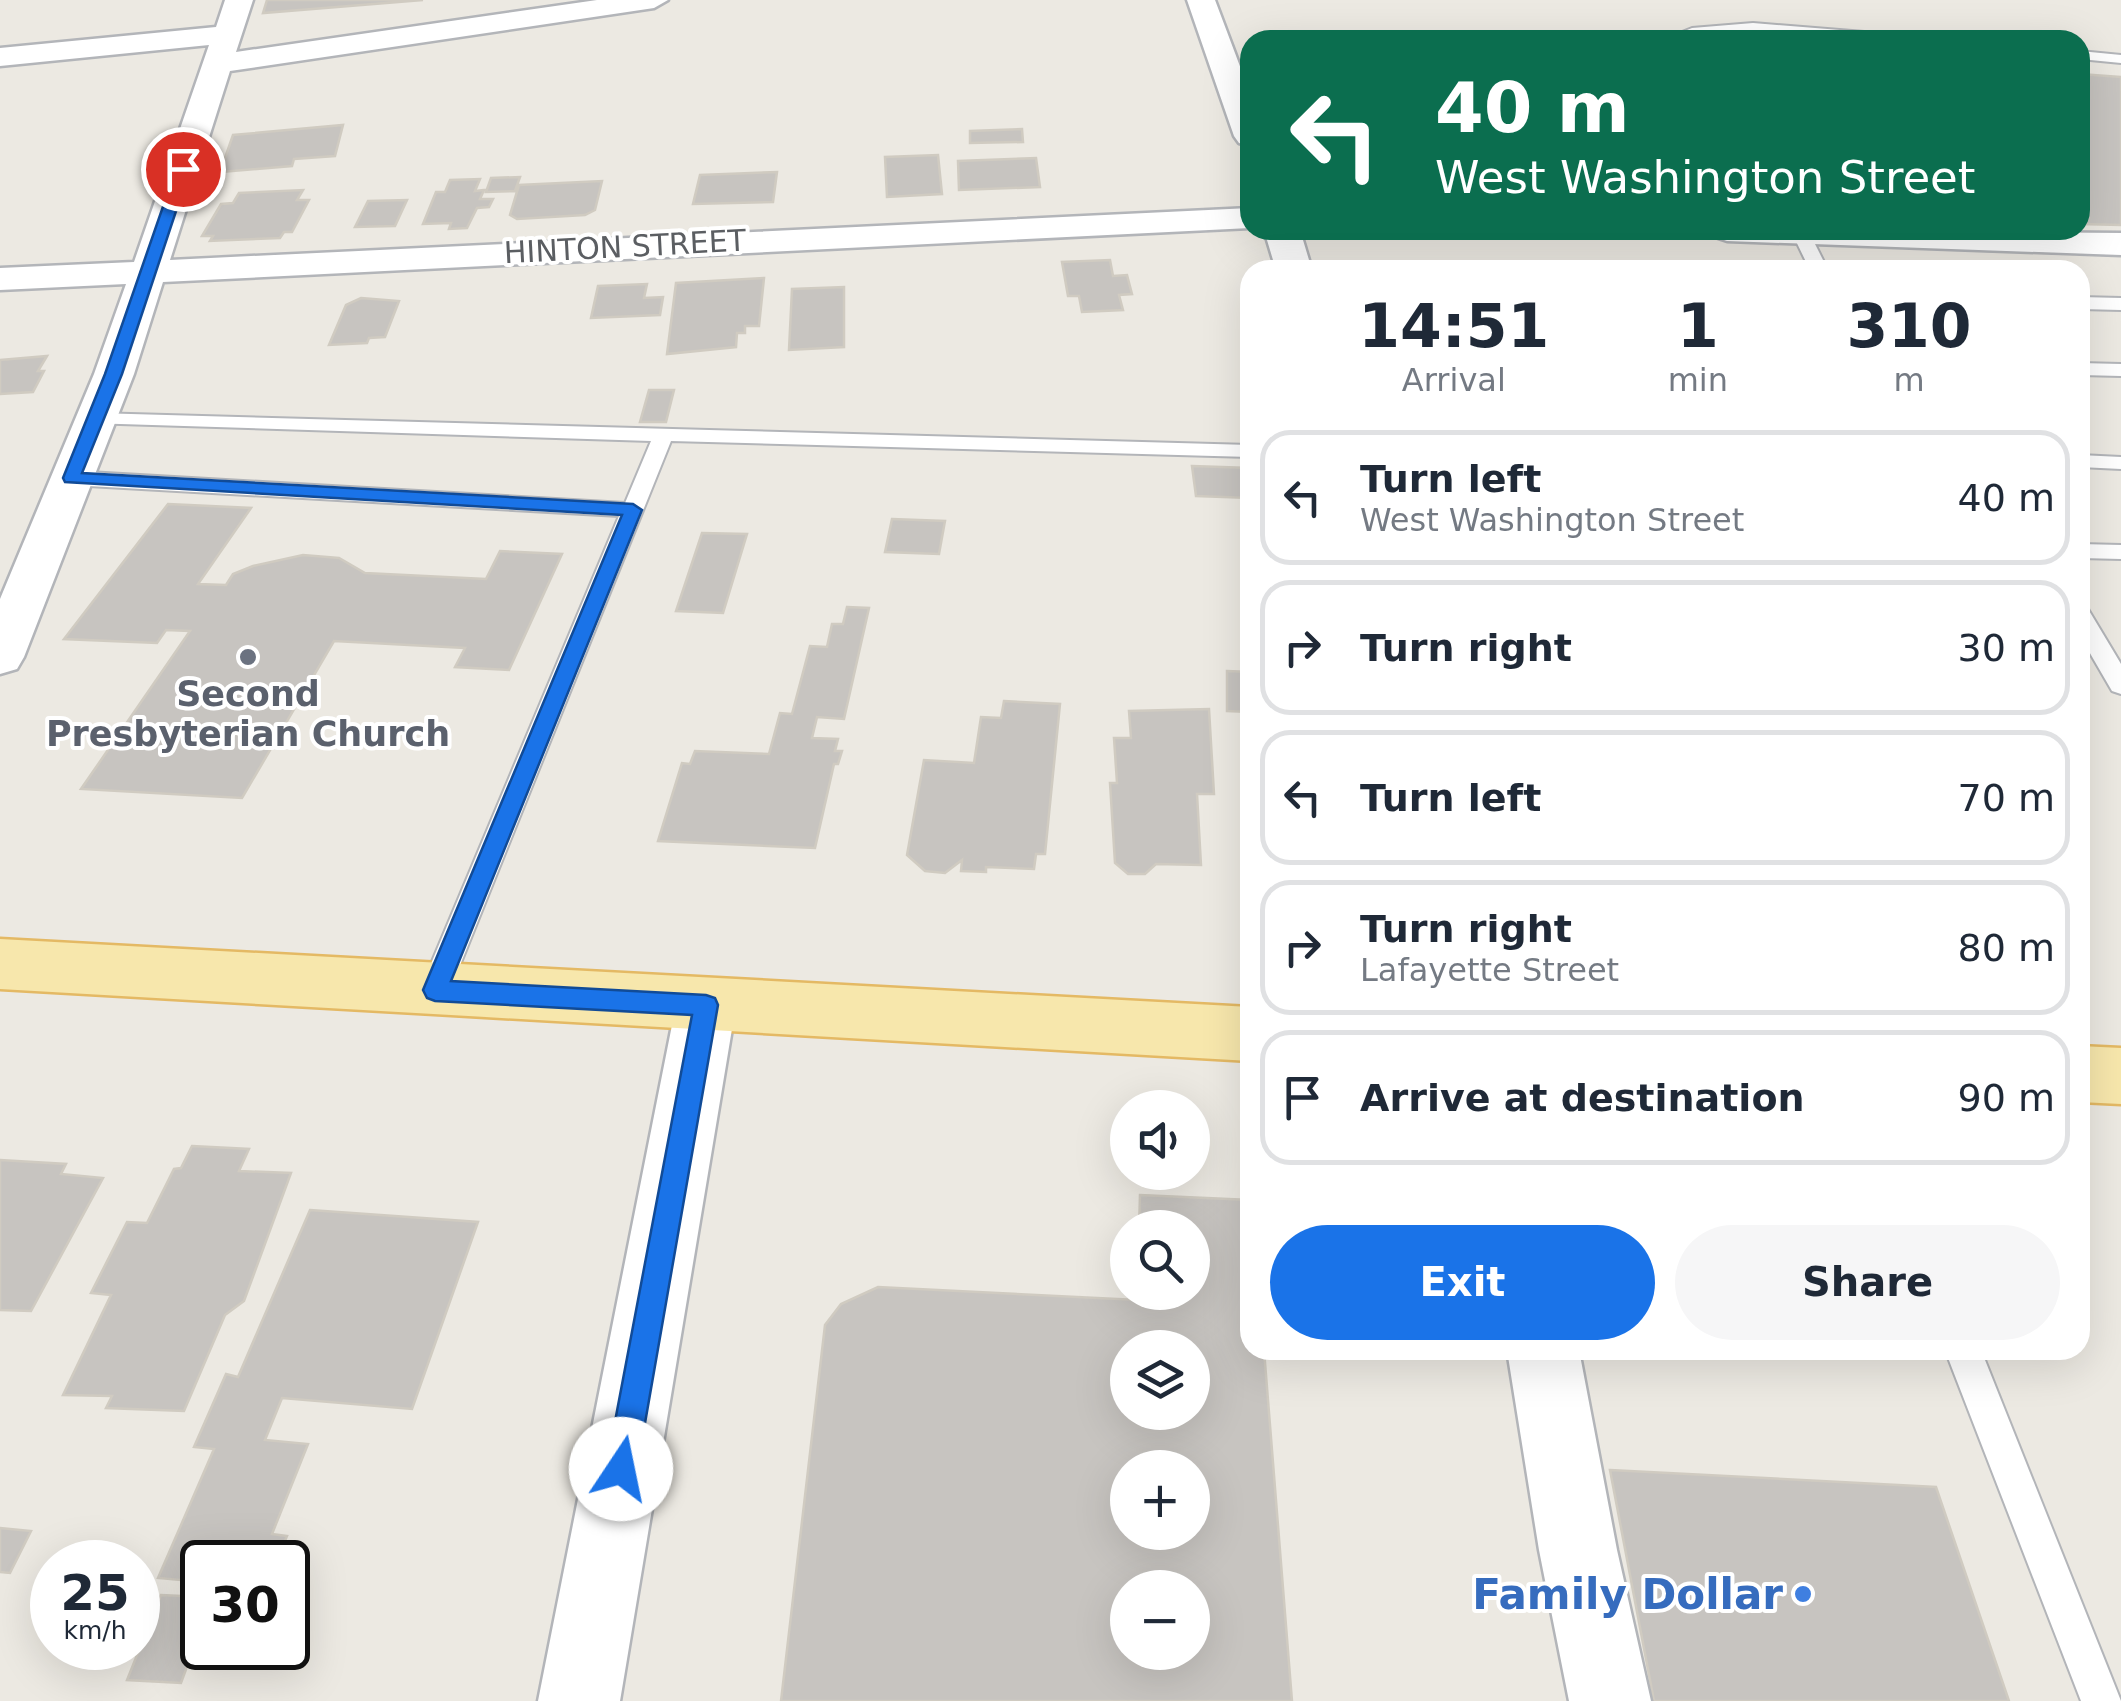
<!DOCTYPE html>
<meta charset="utf-8">
<style>
:root{--surface:#fff;--page:#f6f6f7;--text:#1f2937;--muted:#747a83;--line:#e0e1e3;--accent:#1a73e8}
body{margin:0;font-family:"DejaVu Sans",sans-serif;background:var(--page);color:var(--text);height:100vh;display:flex;flex-direction:column;font-size:38px;white-space:nowrap}
*{box-sizing:border-box;margin:0}
p{font-size:32px;color:var(--muted)}
.icon{flex:none;width:55px;height:55px;fill:none;stroke:currentColor;stroke-width:2;stroke-linecap:round;stroke-linejoin:round}
.map{position:relative;flex:1;overflow:hidden}
.panel{position:absolute;left:1240px;top:260px;width:850px;height:1100px;display:flex;flex-direction:column;background:var(--surface);border-radius:30px;box-shadow:0 10px 40px #0002}
.panel>*{flex:none}
.hud{position:absolute;left:1240px;top:30px;width:850px;height:210px;border-radius:30px;box-shadow:0 10px 40px #0002;background:#0b6e4f;color:#fff;overflow:hidden}
.fabs{position:absolute;left:1110px;top:1090px;display:grid;gap:20px}
.fabs a{display:grid;place-items:center;width:100px;height:100px;border-radius:50%;background:var(--surface);box-shadow:0 10px 40px #0002;font-size:50px}
.speed{position:absolute;left:30px;top:1540px;display:flex;gap:20px;font-size:50px;font-weight:700;text-align:center}
.speed>*{display:grid;place-content:center;width:130px;height:130px;border-radius:50%;background:var(--surface);box-shadow:0 10px 40px #0002;line-height:1}
.speed small{font-size:25px;font-weight:400}
.speed .limit{border:5px solid #111;border-radius:15px;background:#fff;color:#111}
.pin{position:absolute;display:grid;place-items:center;width:85px;height:85px;color:#fff;margin:-42px;border:5px solid #fff;border-radius:50%;box-shadow:0 2px 10px #0007}
.me{position:absolute;width:110px;margin:-55px;rotate:11deg;stroke-linejoin:round;filter:drop-shadow(0 0 8px #0008)}
.turn{display:flex;align-items:center;gap:35px;height:210px;padding:0 30px;font-size:45px}
.turn .icon{width:130px;height:130px;stroke-width:2.5}
.turn b{display:block;font-size:70px;line-height:85px}
.eta{display:flex;justify-content:space-evenly;align-items:center;height:170px;text-align:center}
.eta b{font-size:60px;font-weight:800;line-height:70px}
.primary-button{display:flex;gap:20px;margin-top:auto;padding:20px 30px}
.primary-button a{flex:1;height:115px;border-radius:60px;background:var(--accent);color:#fff;font-size:40px;font-weight:800;line-height:115px;text-align:center}
.primary-button a+a{background:var(--page);color:var(--text)}
ul{padding:0;list-style:none}
li{display:flex;align-items:center;gap:30px;height:135px;margin:0 20px 15px;padding:0 10px;border:5px solid var(--line);border-radius:30px}
li div{flex:1}
li b{display:block;font-size:38px}
li em{font-style:normal}
.map>svg:first-child{display:block}
.building{fill:#c7c4c0;stroke:#d0cbc1;stroke-width:2.5;fill-rule:evenodd}
.lines{fill:none;stroke-linecap:round;stroke-linejoin:round}
.lane-casing{stroke:#b3b5b9;stroke-width:4}
.street-casing{stroke:#b3b5b9;stroke-width:5}
.primary-casing{stroke:#e4b964;stroke-width:5}
.lane{fill:#fff;fill-rule:evenodd}
.street{fill:#fff;fill-rule:evenodd}
.primary{fill:#f7e7ac;fill-rule:evenodd}
.route{fill:#1a73e8;stroke:#114b97;stroke-width:2.5}
.worship-dot{fill:#6b7280;stroke:#fff;stroke-width:4}
.shop-dot{fill:#3f7fe0;stroke:#fff;stroke-width:4}
.labels{text-anchor:middle;stroke-width:8;stroke-linejoin:round;paint-order:stroke}
.far-street-label{font-size:30px;fill:#5b5e62;stroke:#fff}
.worship-label{font-size:35px;font-weight:bold;fill:#5b616d;stroke:#fff}
.near-shop-label{font-size:42px;font-weight:bold;fill:#366cbe;stroke:#fff;text-anchor:end}
</style>
<div class="map">
<svg width="2121" height="1701" viewBox="0 0 2121 1701">
<rect width="100%" height="100%" fill="#ece9e2"/>
<path class="building" d="M267,0H423L263,13Z
M2080,74L2121,77V225L2080,224Z
M343,125L335,156L294,159L292,166L220,172L233,135Z
M1022,129L1023,142L970,143V131Z
M938,155L942,194L887,197L885,157Z
M1036,158L1040,187L959,190L958,161Z
M777,172L773,202L693,204L700,175Z
M520,177L515,191L486,192L491,178Z
M480,179L475,191L484,190L480,199H493L489,207L477,208L467,228L449,229L451,223L423,224L436,192H445L450,180Z
M602,181L595,210L585,215L517,219L510,215L519,185Z
M303,190L297,200H309L292,232H284L280,238L210,241L213,236H202L221,204L233,203L239,193Z
M407,200L395,226L355,227L368,201Z
M1110,260L1113,276L1127,275L1132,294L1119,295L1123,310L1082,312L1079,296H1068L1062,262Z
M764,278L759,326H745V333H737L736,347L667,354L676,283Z
M647,284L644,298L663,297L660,315L591,318L598,286Z
M844,287V347L789,350L792,289Z
M361,298L399,301L385,337L369,338L367,343L329,345L346,305Z
M47,356L38,371H44L33,392L0,394V360Z
M649,390H674L666,422H640Z
M1192,466L1250,468V498L1196,496Z
M168,504L251,508L198,584L226,585L233,574L253,566L303,555L339,558L365,573L486,579L500,551L562,554L509,670L455,667L465,648L334,641L242,798L81,789L190,631L166,630L157,643L64,639Z
M892,519L945,521L939,554L885,552Z
M702,533L747,534L723,613L676,611Z
M847,607L869,608L844,719L817,717L812,738L838,739L835,751H842L838,764H834L815,848L658,841L682,763L690,764L695,751L769,754L780,713L792,714L810,646L827,647L832,624H843Z
M1227,671L1250,672V712L1227,711Z
M1004,701L1060,704L1045,854H1036L1034,869L986,867V872L961,871L962,860L945,873L925,871L907,855L924,760L974,763L981,717L1001,718Z
M1209,709L1214,794H1197L1201,865L1156,864L1145,874H1128L1115,863L1110,783H1117L1114,738H1131L1129,711Z
M192,1146L249,1149L239,1171L291,1173L244,1301L225,1315L184,1411L106,1408L112,1396L63,1395L111,1295L91,1293L127,1222L147,1223L174,1169L181,1168Z
M0,1160L66,1164L61,1174L103,1178L31,1311L0,1310Z
M1140,1195L1250,1200V1350H1264L1292,1701H781L825,1325L841,1304L878,1287L1138,1300V1292H1192V1228H1139ZM1128,1348H1192V1412H1128ZM1128,1468H1192V1532H1128ZM1128,1588H1192V1652H1128Z
M310,1210L478,1222L412,1409L282,1398L265,1440L308,1444L272,1534L287,1536L276,1562H202V1582L158,1578L214,1449L194,1447L226,1374L238,1377Z
M1610,1470L1936,1487L2009,1701H1654Z
M0,1528L31,1531L10,1573L0,1572Z
M161,1595L202,1597V1626L181,1683L127,1680Z"/>
<g class="lines">
<defs>
<path id="lane" d="M1753,23L1914,36L1921,40L1753,32L1662,40L1692,28Z
M2080,51L2121,55V63L2080,59Z
M1794,230H1808L1828,270H1810L1792,233Z
M2080,297L2121,298V310L2080,309Z
M2080,363L2121,364V376L2080,375Z
M95,413L1250,445V457L671,441L450,990L446,999L435,1003L424,999L420,990L619,516L71,485L60,478L71,471L625,503L651,441L88,423L85,419L88,415Z
M2080,455L2121,457V469L2080,467Z
M2080,544L2121,545V559L2080,558Z
M2080,607L2088,609L2121,664V694L2112,691L2080,636Z
M1945,1350H1981L2121,1701H2081Z"/>
<path id="street" d="M225,0H253L236,52L597,0H668L654,8L230,71L170,260L1250,208V228L163,282L134,374L24,657L17,669L0,674V599L94,374L126,284L0,290V268L134,262L209,45L0,66V48L216,27Z
M1187,0H1215L1250,93V146L1239,143L1234,136Z
M1264,230H1300L1312,270H1276Z
M1709,230L2121,233V255L1727,241L1715,237Z
M706,979L727,987L736,1005L620,1701H538L676,1005L685,987Z
M1507,1350H1579L1617,1550L1651,1701H1569L1539,1550Z"/>
<path id="primary" d="M0,939L1250,1007V1061L0,989Z
M2080,1046L2121,1048V1104L2080,1102Z"/>
</defs>
<use href="#lane" class="lane-casing"/>
<use href="#street" class="street-casing"/>
<use href="#primary" class="primary-casing"/>
<use href="#lane" class="lane"/>
<use href="#street" class="street"/>
<use href="#primary" class="primary"/>
</g>
<path class="route" d="M183,165L190,169L122,374L82,473L633,504L642,510L451,981L706,995L715,998L718,1005L637,1469L632,1480L621,1484L610,1480L606,1469L692,1015L435,1001L427,998L423,990L622,515L65,482L63,478L105,374L176,169Z"/>
<circle class="worship-dot" cx="248" cy="657" r="10"/>
<circle class="shop-dot" cx="1803" cy="1594" r="10"/>
<g class="labels">
<g class="far-street-label">
<text transform="translate(625 247) rotate(-3)" y="10">HINTON STREET</text>
</g>
<g class="worship-label">
<text x="248" y="706">Second<tspan x="248" dy="40">Presbyterian Church</tspan></text>
</g>
<g class="near-shop-label">
<text x="1783" y="1609">Family Dollar</text>
</g>
</g>
</svg>
<div class="fabs">
<a><svg class="icon" aria-label="sound" viewBox="0 0 24 24"><path d="M4 9h4l5-4v14l-5-4H4zM17 9q2 3 0 6"/></svg></a>
<a><svg class="icon" aria-label="search" viewBox="0 0 24 24"><circle cx="10" cy="10" r="6"/><path d="M15 15l6 6"/></svg></a>
<a><svg class="icon" aria-label="layers" viewBox="0 0 24 24"><path d="M12 4l9 5-9 5-9-5zM3 14l9 5 9-5"/></svg></a>
<a>+</a>
<a>−</a>
</div>
<div class="speed"><div>25<small>km/h</small></div><div class="limit">30</div></div>
<div class="pin" style="left:183px;top:169px;background:#d93025"><svg class="icon" aria-label="arrive" viewBox="0 0 24 24"><path d="M6 21V4h12l-3 4 3 4H6"/></svg></div>
<svg class="me" style="left:621px;top:1469px" viewBox="-20 -20 40 40"><circle r="19" fill="#fff"/><path d="M0-13L10 11 0 6-10 11z" fill="#1a73e8"/></svg>
<div class="hud">
<div class="turn"><svg class="icon" aria-label="left" viewBox="0 0 24 24"><path d="M17 20v-9H6M10 6l-5 5 5 5"/></svg><div><b>40 m</b>West Washington Street</div></div>
</div>
<section class="panel">
<div class="eta">
<div><b>14:51</b><p>Arrival</p></div>
<div><b>1</b><p>min</p></div>
<div><b>310</b><p>m</p></div>
</div>
<ul>
<li><svg class="icon" aria-label="left" viewBox="0 0 24 24"><path d="M17 20v-9H6M10 6l-5 5 5 5"/></svg><div><b>Turn left</b><p>West Washington Street</p></div><em>40 m</em></li>
<li><svg class="icon" aria-label="right" viewBox="0 0 24 24"><path d="M7 20v-9h11M14 6l5 5-5 5"/></svg><div><b>Turn right</b></div><em>30 m</em></li>
<li><svg class="icon" aria-label="left" viewBox="0 0 24 24"><path d="M17 20v-9H6M10 6l-5 5 5 5"/></svg><div><b>Turn left</b></div><em>70 m</em></li>
<li><svg class="icon" aria-label="right" viewBox="0 0 24 24"><path d="M7 20v-9h11M14 6l5 5-5 5"/></svg><div><b>Turn right</b><p>Lafayette Street</p></div><em>80 m</em></li>
<li><svg class="icon" aria-label="arrive" viewBox="0 0 24 24"><path d="M6 21V4h12l-3 4 3 4H6"/></svg><div><b>Arrive at destination</b></div><em>90 m</em></li>
</ul>
<div class="primary-button"><a>Exit</a><a>Share</a></div>
</section>
</div>
